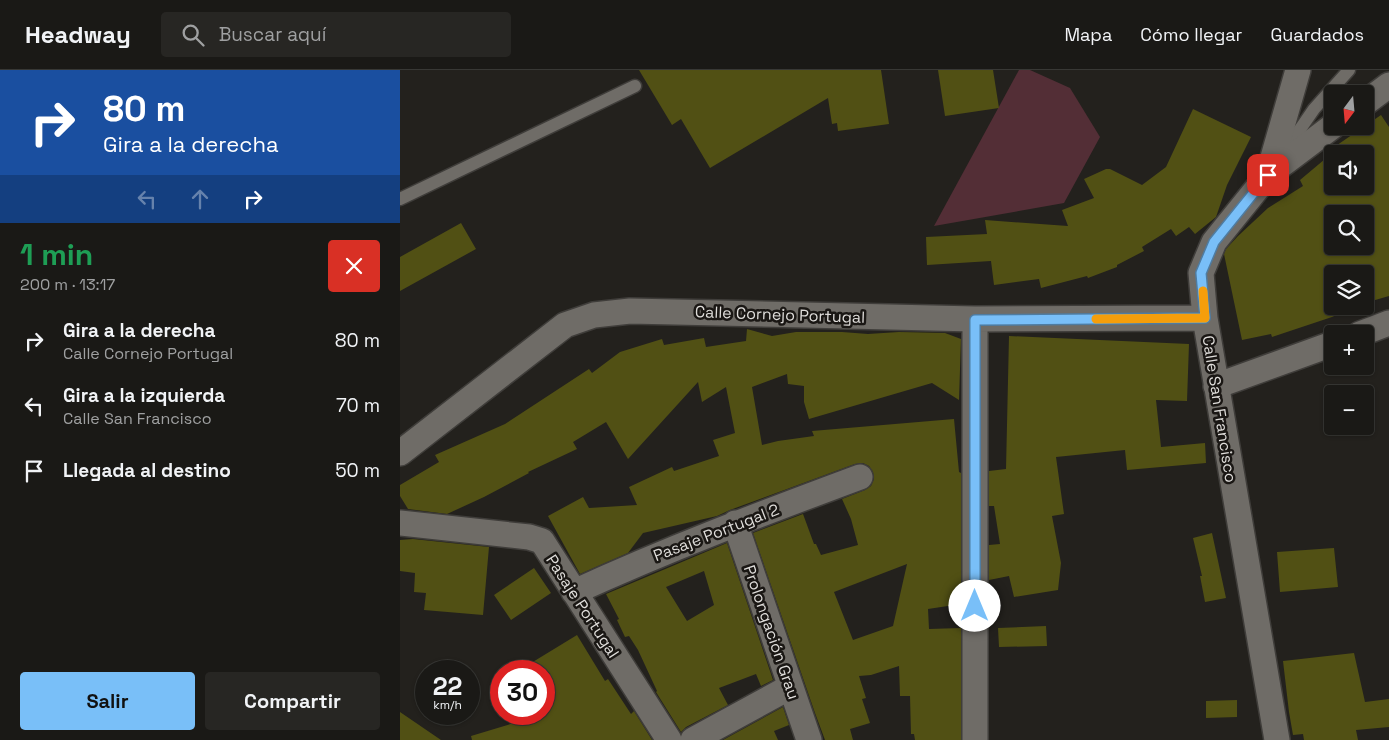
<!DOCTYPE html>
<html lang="es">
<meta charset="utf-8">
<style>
:root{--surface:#1a1916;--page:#272623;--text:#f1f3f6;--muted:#9fa0a1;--line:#383835;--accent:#79bff8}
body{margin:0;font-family:"Space Grotesk",sans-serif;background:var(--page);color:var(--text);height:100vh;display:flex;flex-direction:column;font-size:19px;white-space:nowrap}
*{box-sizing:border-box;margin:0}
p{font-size:16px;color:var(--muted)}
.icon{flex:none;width:28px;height:28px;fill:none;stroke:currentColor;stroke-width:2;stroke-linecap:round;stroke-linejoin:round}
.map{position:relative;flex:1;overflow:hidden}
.panel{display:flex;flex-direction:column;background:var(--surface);width:400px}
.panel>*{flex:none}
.banner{background:#1a4fa0;color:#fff;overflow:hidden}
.needle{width:32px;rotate:196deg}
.controls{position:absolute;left:924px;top:15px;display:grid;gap:10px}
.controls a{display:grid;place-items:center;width:50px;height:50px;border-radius:5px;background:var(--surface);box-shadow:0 1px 4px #0004,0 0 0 1px var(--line);font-size:25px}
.speed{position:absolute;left:15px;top:590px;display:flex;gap:10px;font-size:25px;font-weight:700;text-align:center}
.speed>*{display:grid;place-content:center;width:65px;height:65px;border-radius:50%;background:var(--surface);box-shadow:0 1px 4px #0004,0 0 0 1px var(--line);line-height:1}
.speed small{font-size:12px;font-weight:400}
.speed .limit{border:8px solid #d22;background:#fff;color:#111}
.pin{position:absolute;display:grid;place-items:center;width:42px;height:42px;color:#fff;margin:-21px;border-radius:10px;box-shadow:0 2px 8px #0006}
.me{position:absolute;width:55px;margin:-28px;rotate:0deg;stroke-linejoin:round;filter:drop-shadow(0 0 4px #0008)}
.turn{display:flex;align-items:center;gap:18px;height:105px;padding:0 20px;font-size:22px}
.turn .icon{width:65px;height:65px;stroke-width:2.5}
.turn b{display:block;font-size:35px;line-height:42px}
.lanes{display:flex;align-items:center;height:48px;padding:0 20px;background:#0003;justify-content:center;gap:25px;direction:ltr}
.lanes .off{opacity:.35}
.round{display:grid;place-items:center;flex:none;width:52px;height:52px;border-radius:5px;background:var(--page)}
.summary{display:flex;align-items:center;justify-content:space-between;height:85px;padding:0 20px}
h1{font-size:30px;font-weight:800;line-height:38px;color:#1e9e55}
.action{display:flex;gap:10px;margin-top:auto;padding:10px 20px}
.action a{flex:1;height:58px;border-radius:5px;background:var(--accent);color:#111;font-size:20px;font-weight:800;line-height:58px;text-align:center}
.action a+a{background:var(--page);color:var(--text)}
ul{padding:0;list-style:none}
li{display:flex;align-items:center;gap:15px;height:65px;padding:0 20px}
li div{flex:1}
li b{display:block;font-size:19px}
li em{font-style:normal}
header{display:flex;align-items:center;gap:30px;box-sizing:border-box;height:70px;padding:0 25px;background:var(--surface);border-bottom:1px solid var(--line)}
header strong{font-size:24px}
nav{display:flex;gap:28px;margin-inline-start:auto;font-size:18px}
.search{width:350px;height:45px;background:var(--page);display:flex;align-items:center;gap:12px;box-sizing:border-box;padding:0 18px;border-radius:5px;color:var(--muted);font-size:19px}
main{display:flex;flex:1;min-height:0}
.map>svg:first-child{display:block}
.green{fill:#532e36}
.building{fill:#515014;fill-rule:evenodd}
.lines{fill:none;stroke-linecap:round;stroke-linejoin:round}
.lane-casing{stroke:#3f3d3a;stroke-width:15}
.street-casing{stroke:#3f3d3a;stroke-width:28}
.lane{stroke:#6f6c67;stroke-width:12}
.street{stroke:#6f6c67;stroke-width:25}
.route-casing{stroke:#4f7ca1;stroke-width:12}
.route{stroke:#79bff8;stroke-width:9}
.slow{stroke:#f59e0b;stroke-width:9}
.labels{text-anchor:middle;stroke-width:5;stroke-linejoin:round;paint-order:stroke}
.street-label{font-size:16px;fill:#dfddda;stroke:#1a1714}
</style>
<header>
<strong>Headway</strong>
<div class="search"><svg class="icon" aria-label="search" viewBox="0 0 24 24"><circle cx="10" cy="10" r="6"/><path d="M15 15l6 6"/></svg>Buscar aquí</div>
<nav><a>Mapa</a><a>Cómo llegar</a><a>Guardados</a></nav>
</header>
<main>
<section class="panel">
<div class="banner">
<div class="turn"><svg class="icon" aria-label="right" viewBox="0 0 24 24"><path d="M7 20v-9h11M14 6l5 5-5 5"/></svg><div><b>80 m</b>Gira a la derecha</div></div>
<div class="lanes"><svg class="icon off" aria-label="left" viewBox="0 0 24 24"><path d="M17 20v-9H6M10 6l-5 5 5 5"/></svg><svg class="icon off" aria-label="ahead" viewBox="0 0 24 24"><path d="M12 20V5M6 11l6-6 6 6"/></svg><svg class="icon" aria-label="right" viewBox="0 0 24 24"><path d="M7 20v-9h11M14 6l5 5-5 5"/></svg></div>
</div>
<div class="summary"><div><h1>1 min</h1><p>200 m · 13:17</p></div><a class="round" style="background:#d93025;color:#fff"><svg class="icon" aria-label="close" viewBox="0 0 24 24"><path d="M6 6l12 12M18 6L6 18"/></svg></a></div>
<ul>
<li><svg class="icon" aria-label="right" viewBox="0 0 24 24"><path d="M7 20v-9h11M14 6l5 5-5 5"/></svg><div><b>Gira a la derecha</b><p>Calle Cornejo Portugal</p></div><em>80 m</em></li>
<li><svg class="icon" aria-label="left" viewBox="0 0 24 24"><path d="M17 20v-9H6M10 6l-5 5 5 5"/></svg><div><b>Gira a la izquierda</b><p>Calle San Francisco</p></div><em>70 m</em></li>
<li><svg class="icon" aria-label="arrive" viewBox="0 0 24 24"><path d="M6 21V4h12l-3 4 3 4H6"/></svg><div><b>Llegada al destino</b></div><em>50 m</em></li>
</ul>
<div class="action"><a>Salir</a><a>Compartir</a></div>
</section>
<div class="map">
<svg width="989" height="670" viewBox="0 0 989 670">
<rect width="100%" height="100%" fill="#23211d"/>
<path class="green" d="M619,0H630L670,18L700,67L664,133L534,156Z"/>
<path class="building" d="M239,0H481L489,54L438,61L437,53L432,54L428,28L310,98L281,49L272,55Z
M538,0H593L599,38L545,46Z
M793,39L851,67L827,115L816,147L795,164L789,157L776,166L771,159L742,177L744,181L717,195V197L688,208L687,206L641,218L639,209L594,215L591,191L527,195L526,167L587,164L585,150L668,156L662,140L694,128L684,109L706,99H710L742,115L766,97Z
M981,45L989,57V226L965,233V204H932V236H957L932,247L872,267L871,264L842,270L824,184L826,179L838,166L868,138L903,116L900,110L931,84H924ZM932,84H965V116H932ZM932,144H965V176H932Z
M61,153L76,179L0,221V187Z
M347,259L372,266L396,262H442L468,264L499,262L545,263L561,269L559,330L532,313L409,349L404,332V316L388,314L387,304L352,317L362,375L378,371L414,366L412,361L554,349L559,402L561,403V534L528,539L529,559L561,558V670H515L514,664H511L510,626H500L499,596L471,605L459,606L466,628L462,629L470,653L450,659L453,670H425L415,643L353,463L403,444L414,474H416L421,485L458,475L451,449L442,429L465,420L471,416L474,409L473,402L469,396L463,393L455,394L330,440L317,446L243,463L228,483L180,504L148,446L183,427L189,438L237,435L229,417L272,397L274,401L319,386L313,370L335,363L326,317L302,332L298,312L228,389L206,352L173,372L177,379L128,402L129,403L84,427L47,444L8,439L0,426V415L39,392L35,385L105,354L189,299L192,303L220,282L262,269L264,275L304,268L306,277L346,271ZM507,494L493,556L453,570L434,522Z
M609,266L789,274L787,331L756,330L761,377L805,373L806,393L727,400L725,380L656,387L664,444L652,446L661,493L658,520L614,527L609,506L589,510V475L600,474L594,436H589V401L606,399Z
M812,463L826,528L805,532L800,506H802L793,468Z
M13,469L89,477L83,545L24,540L26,523L14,522L15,503L0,501V470Z
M327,473L373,610L361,616L356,604L319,618L328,635L286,657L281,662L256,622L257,621L238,580L229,566L225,567L217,550L219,549L206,524ZM304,501L314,535L287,551L266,517Z
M934,478L938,517L880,522L877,482Z
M134,498L151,523L111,550L94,525Z
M646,556L647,576L599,577L598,558Z
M177,565L205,611L208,609L231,644L234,641L252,670H72L71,666L127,649L134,644H144V601H118Z
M954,583L965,632L989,629V657L956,660L958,670H904L903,664L893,665L889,642L883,591Z
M837,630V647L806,648V631Z
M383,637L389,655L374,661L378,670H323Z
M0,642L41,670H0Z"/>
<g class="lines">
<defs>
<path id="lane" d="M883,84L914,39L949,0
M0,129L235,16"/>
<path id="street" d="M965,33L989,15
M868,105L933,56
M575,249V670
M960,264L989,253
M816,316L932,274
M0,383L165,255L194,245L230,241L575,249L805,248
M0,453L129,467L142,471L269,670
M335,453L409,670
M174,522C268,479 363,443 460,407
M293,670L390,617
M877,670L805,248L801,203L814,172L868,105L898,0"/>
</defs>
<use href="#lane" class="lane-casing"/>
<use href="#street" class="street-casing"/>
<use href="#lane" class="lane"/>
<use href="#street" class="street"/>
</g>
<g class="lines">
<defs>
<path id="route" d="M575,536V250L805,248L801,203L814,172L868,105"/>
</defs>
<use href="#route" class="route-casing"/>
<use href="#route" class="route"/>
<path class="slow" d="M696,249L805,248L803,221"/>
</g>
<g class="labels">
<g class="street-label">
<text transform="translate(380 244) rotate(2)" y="6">Calle Cornejo Portugal</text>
<text transform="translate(820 339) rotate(81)" y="6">Calle San Francisco</text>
<text transform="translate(316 462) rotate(-21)" y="6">Pasaje Portugal 2</text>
<text transform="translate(183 536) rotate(57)" y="6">Pasaje Portugal</text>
<text transform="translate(372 562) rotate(71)" y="6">Prolongación Grau</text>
</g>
</g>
</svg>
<div class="controls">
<a><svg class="needle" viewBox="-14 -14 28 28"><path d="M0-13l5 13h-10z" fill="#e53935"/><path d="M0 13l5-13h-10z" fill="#9fa0a1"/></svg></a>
<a><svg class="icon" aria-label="sound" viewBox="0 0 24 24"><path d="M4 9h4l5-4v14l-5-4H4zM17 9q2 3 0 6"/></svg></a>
<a><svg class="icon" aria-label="search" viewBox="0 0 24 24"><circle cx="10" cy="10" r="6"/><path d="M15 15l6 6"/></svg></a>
<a><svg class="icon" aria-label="layers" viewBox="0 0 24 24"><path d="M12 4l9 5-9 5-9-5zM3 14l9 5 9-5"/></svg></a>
<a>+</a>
<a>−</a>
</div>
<div class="speed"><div>22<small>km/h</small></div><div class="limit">30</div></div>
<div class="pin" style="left:868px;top:105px;background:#d93025"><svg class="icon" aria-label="arrive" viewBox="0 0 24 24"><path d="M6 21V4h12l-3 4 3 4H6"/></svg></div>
<svg class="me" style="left:575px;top:536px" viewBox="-20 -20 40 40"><circle r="19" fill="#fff"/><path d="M0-13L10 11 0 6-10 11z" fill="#79bff8"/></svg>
</div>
</main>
